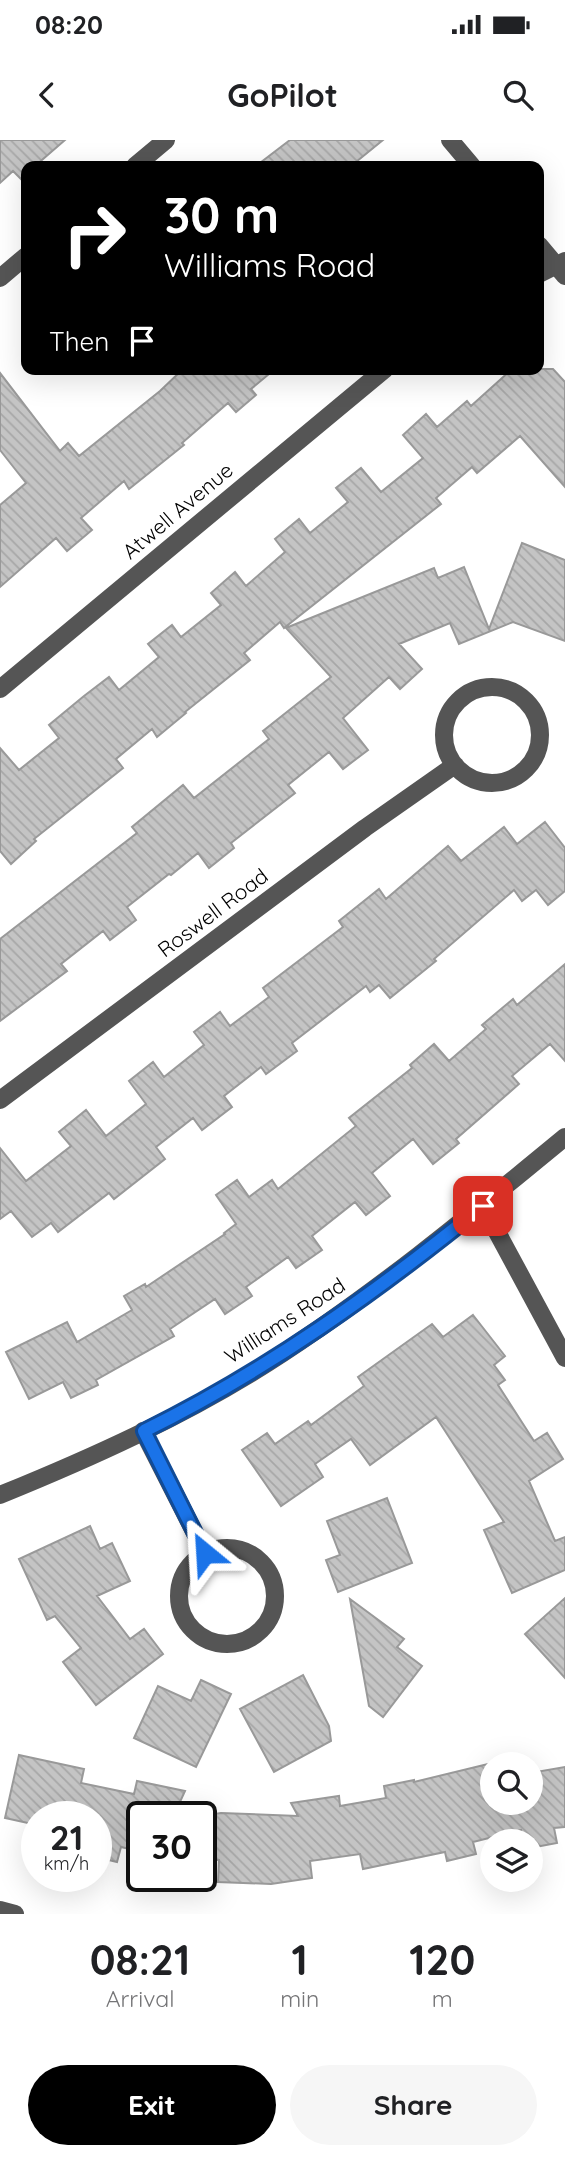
<!DOCTYPE html>
<style>
:root{--surface:#fff;--page:#f6f6f6;--text:#202124;--muted:#757577;--accent:#000}
body{margin:0;font-family:Quicksand,sans-serif;background:var(--page);color:var(--text);height:100vh;display:flex;flex-direction:column;font-size:26px;white-space:nowrap}
*{box-sizing:border-box;margin:0}
p{font-size:23px;color:var(--muted)}
.icon{flex:none;width:38px;height:38px;fill:none;stroke:currentColor;stroke-width:2;stroke-linecap:round;stroke-linejoin:round}
.map{position:relative;height:1774px;overflow:hidden}
.side{display:flex;flex-direction:column;background:var(--surface);flex:1}
.side>*{flex:none}
.banner{position:absolute;left:21px;top:21px;width:523px;height:214px;border-radius:14px;box-shadow:0 7px 28px #0002;background:#000;color:#fff;overflow:hidden}
.tools{position:absolute;left:480px;top:1612px;display:grid;gap:14px}
.tools a{display:grid;place-items:center;width:63px;height:63px;border-radius:50%;background:var(--surface);box-shadow:0 7px 28px #0002;font-size:35px}
.speed{position:absolute;left:21px;top:1661px;display:flex;gap:14px;font-size:35px;font-weight:700;text-align:center}
.speed>*{display:grid;place-content:center;width:91px;height:91px;border-radius:50%;background:var(--surface);box-shadow:0 7px 28px #0002;line-height:1}
.speed small{font-size:18px;font-weight:400}
.speed .limit{border:4px solid #111;border-radius:10px;background:#fff;color:#111}
.pin{position:absolute;display:grid;place-items:center;width:60px;height:60px;color:#fff;margin:-30px;border-radius:14px;box-shadow:0 4px 10px #0006}
.me{position:absolute;width:77px;margin:-38px;rotate:333deg;stroke-linejoin:round;filter:drop-shadow(0 0 5px #0008)}
.turn{display:flex;align-items:center;gap:24px;height:147px;padding:0 28px;font-size:32px}
.turn .icon{width:91px;height:91px;stroke-width:2.5}
.turn b{display:block;font-size:49px;line-height:60px}
.then{display:flex;align-items:center;height:66px;padding:0 28px;background:#0003;gap:14px;font-size:26px}
.eta{display:flex;justify-content:space-evenly;align-items:center;height:119px;text-align:center}
.eta b{font-size:42px;font-weight:700;line-height:49px}
.cta{display:flex;gap:14px;margin-top:auto;padding:14px 28px}
.cta a{flex:1;height:80px;border-radius:42px;background:var(--accent);color:#fff;font-size:28px;font-weight:700;line-height:80px;text-align:center}
.cta a+a{background:var(--page);color:var(--text)}
.status{display:flex;justify-content:space-between;align-items:center;height:49px;padding:0 35px;background:var(--surface);direction:ltr}
.status svg{height:19px;fill:currentColor}
header{display:flex;justify-content:space-between;align-items:center;height:91px;padding:0 28px;background:var(--surface);font-size:32px;font-weight:700}
.map>svg:first-child{display:block}
.building{fill:url(#building-back-hatch);stroke:#999;stroke-width:2}
.lines{fill:none;stroke-linecap:round;stroke-linejoin:round}
.minor{stroke:#555;stroke-width:18}
.route-casing{stroke:#114b97;stroke-width:18}
.route{stroke:#1a73e8;stroke-width:12}
.labels{text-anchor:middle;stroke-width:7;stroke-linejoin:round;paint-order:stroke}
.street-label{font-size:21px;fill:#000;stroke:#fff}
</style>
<div class="status"><b>08:20</b><svg viewBox="0 0 49 12"><path d="M0 12V9h3v3zM5 12V6h3v6zM10 12V3h3v9zM15 12V0h3v12zM26 1h20v11H26zM47 4h2v5h-2z"/></svg></div>
<header><svg class="icon" aria-label="back" viewBox="0 0 24 24"><path d="M15 5l-7 7 7 7"/></svg>GoPilot<svg class="icon" aria-label="search" viewBox="0 0 24 24"><circle cx="10" cy="10" r="6"/><path d="M15 15l6 6"/></svg></header>
<div class="map">
<svg width="565" height="1774" viewBox="0 0 565 1774">
<defs>
<pattern id="building-back-hatch" width="6" height="6" patternUnits="userSpaceOnUse" patternTransform="scale(1.75)"><rect width="6" height="6" fill="#c4c4c4"/><path d="M-1 5l2 2M0 0l6 6M5-1l2 2" fill="none" stroke="#a7a7a7"/></pattern>
</defs>
<rect width="100%" height="100%" fill="#fff"/>
<path class="building" d="M0,0H65L35,26H26V34L21,39L13,31L0,43Z
M290,0H383L351,26H256Z
M183,229H275L251,249L256,255L236,272L228,263L182,303L184,305L129,349L124,341L81,378L92,390L67,411L56,398L0,447V365L26,343L0,310V233L60,311L68,303L79,316L160,251Z
M512,229H553L565,242V347L520,296L477,333L472,327L436,358L441,364L284,488L280,482L244,513L250,520L185,572L186,573L157,597L152,589L116,619L123,628L34,699L36,701L11,724L0,711V608L19,630L59,598L49,585L84,556L109,537L119,550L159,517L148,504L172,485L181,497L221,465L211,453L235,432L246,446L285,412L275,399L299,379L310,393L348,362L336,348L361,328L381,352L423,318L403,295L426,274L437,287L467,261L471,266Z
M522,403L565,420V501L513,482L459,504L450,483L399,504L422,529L400,549L389,537L343,578L368,610L343,629L329,612L288,645L295,653L231,703L234,708L209,728L198,713L171,735L169,734L127,767L136,780L110,800L103,791L61,824L67,831L0,881V799L137,693L132,687L183,645L194,658L269,599L263,591L331,537L286,488L434,428L438,438L464,427L489,489Z
M545,682L565,708V751L548,765L536,750L522,761L514,750L434,819L436,821L390,858L379,845L370,852L366,846L292,903L297,911L266,934L261,927L224,956L232,967L202,990L193,978L156,1007L165,1019L114,1059L109,1053L58,1092L51,1083L32,1097L11,1071L0,1079V1008L26,1041L71,1006L59,992L86,970L106,996L146,964L129,941L153,922L164,937L204,905L194,892L220,872L230,886L269,857L263,848L343,787L339,781L379,749L386,759L448,706L461,721L504,687L517,704Z
M565,824V921L550,904L512,936L519,944L456,999L459,1003L433,1024L413,999L372,1033L390,1056L366,1075L355,1062L312,1096L322,1110L296,1128L288,1117L246,1147L252,1156L225,1174L215,1159L170,1189L174,1196L96,1240L98,1245L71,1258L63,1242L29,1259L6,1212L67,1182L77,1202L132,1170L124,1156L145,1144L146,1147L225,1094L224,1093L236,1084L216,1055L237,1040L249,1057L272,1040L278,1049L356,986L349,978L412,928L410,925L434,904L449,921L486,889L482,885L513,859L517,865Z
M473,1175L505,1216L494,1225L505,1240L498,1245L534,1301L547,1293L563,1319L529,1341L555,1401L565,1397V1430L512,1453L484,1390L504,1382L436,1277L370,1325L351,1299L315,1324L323,1337L281,1366L242,1310L267,1293L275,1304L308,1281L311,1285L364,1246L358,1237L432,1184L443,1197Z
M387,1358L412,1423L338,1452L326,1420L340,1415L327,1381Z
M90,1386L100,1409L112,1403L130,1441L97,1456L130,1499L144,1489L163,1514L96,1565L63,1522L81,1508L55,1476L47,1480L19,1419Z
M565,1458V1538L525,1494Z
M350,1459L404,1499L397,1507L422,1526L383,1577L369,1566Z
M303,1535L329,1586L331,1601L274,1632L240,1569Z
M201,1540L231,1554L196,1627L134,1598L158,1546L191,1561Z
M19,1615L84,1629L81,1643L134,1654L137,1641L185,1651L179,1664L189,1666L188,1676H142V1712L121,1707L117,1722L96,1717V1676H37V1685L5,1678Z
M492,1623V1662H530V1633L565,1627V1687L554,1688L557,1703L530,1708V1701H523L521,1690L473,1702L476,1714L447,1721L445,1712L363,1729L360,1714L310,1721L312,1738L271,1744L218,1742L219,1720L201,1719V1676L221,1673L298,1676L291,1663L339,1656L340,1666L386,1658L384,1646L414,1640V1642Z"/>
<g class="lines">
<path class="minor" d="M450,0L472,26
M135,26L166,0
M539,105L565,136
M539,134L565,121
M0,138L26,116
M444 595a48 48 0 1 1 96 0a48 48 0 1 1-96 0Z
M0,549L385,229
M0,960L365,688L455,625
M483,1066L565,1218
M143,1291L205,1413
M0,1355C91,1318 182,1277 266,1224C372,1156 468,1077 565,997
M179 1456a48 48 0 1 1 96 0a48 48 0 1 1-96 0Z
M0,1770L15,1774"/>
</g>
<g class="lines">
<defs>
<path id="route" d="M205,1413L144,1291C266,1231 377,1152 483,1066"/>
</defs>
<use href="#route" class="route-casing"/>
<use href="#route" class="route"/>
</g>
<g class="labels">
<g class="street-label">
<text transform="translate(178 371) rotate(-40)" y="7">Atwell Avenue</text>
<text transform="translate(213 773) rotate(-37)" y="7">Roswell Road</text>
<text transform="translate(285 1181) rotate(-33)" y="7">Williams Road</text>
</g>
</g>
</svg>
<div class="tools">
<a><svg class="icon" aria-label="search" viewBox="0 0 24 24"><circle cx="10" cy="10" r="6"/><path d="M15 15l6 6"/></svg></a>
<a><svg class="icon" aria-label="layers" viewBox="0 0 24 24"><path d="M12 4l9 5-9 5-9-5zM3 14l9 5 9-5"/></svg></a>
</div>
<div class="speed"><div>21<small>km/h</small></div><div class="limit">30</div></div>
<div class="pin" style="left:483px;top:1066px;background:#d93025"><svg class="icon" aria-label="arrive" viewBox="0 0 24 24"><path d="M6 21V4h12l-3 4 3 4H6"/></svg></div>
<svg class="me" style="left:205px;top:1413px" viewBox="-20 -20 40 40"><path d="M0-17L14 15 0 8-14 15z" fill="#1a73e8" stroke="#fff" stroke-width="4"/></svg>
<div class="banner">
<div class="turn"><svg class="icon" aria-label="right" viewBox="0 0 24 24"><path d="M7 20v-9h11M14 6l5 5-5 5"/></svg><div><b>30 m</b>Williams Road</div></div>
<div class="then">Then<svg class="icon" aria-label="arrive" viewBox="0 0 24 24"><path d="M6 21V4h12l-3 4 3 4H6"/></svg></div>
</div>
</div>
<section class="side">
<div class="eta">
<div><b>08:21</b><p>Arrival</p></div>
<div><b>1</b><p>min</p></div>
<div><b>120</b><p>m</p></div>
</div>
<div class="cta"><a>Exit</a><a>Share</a></div>
</section>
